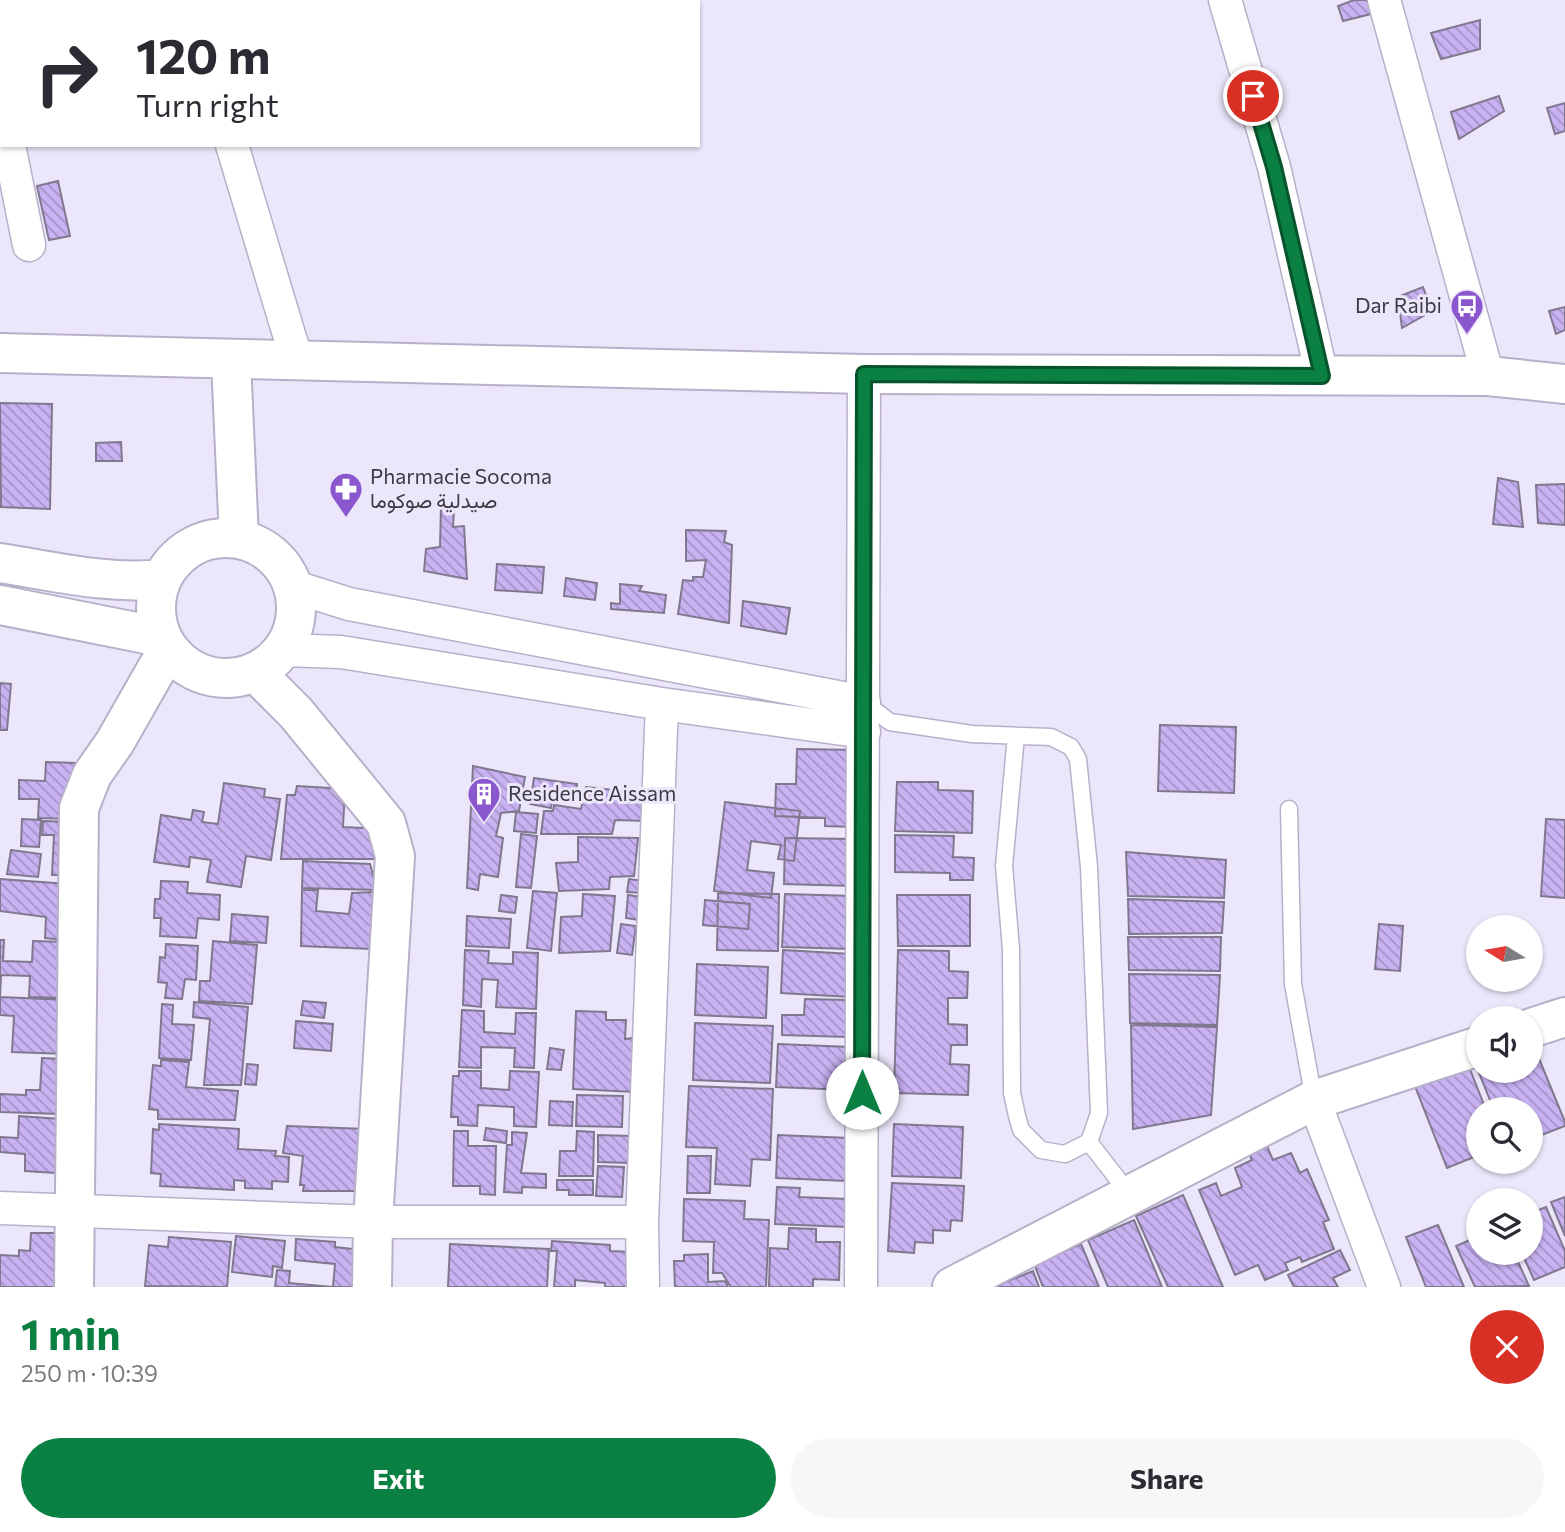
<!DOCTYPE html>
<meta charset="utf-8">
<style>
:root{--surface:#fff;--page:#f7f7f7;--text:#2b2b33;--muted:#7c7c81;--accent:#0b8043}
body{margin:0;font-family:Commissioner,Vazirmatn,sans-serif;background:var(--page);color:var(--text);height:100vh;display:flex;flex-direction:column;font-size:26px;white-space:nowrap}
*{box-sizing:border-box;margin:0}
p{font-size:23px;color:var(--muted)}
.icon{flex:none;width:38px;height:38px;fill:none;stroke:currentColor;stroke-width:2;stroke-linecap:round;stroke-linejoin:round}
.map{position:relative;height:1287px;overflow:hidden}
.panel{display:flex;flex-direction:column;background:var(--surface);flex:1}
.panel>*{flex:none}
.top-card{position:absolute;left:0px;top:0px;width:700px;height:147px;box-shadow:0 2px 5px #0004;background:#fff;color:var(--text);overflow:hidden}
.needle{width:46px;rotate:281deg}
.controls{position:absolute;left:1466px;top:915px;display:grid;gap:14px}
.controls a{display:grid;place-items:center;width:77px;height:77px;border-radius:50%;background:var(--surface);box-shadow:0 2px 5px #0004;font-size:35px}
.pin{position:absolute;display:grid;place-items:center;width:60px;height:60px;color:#fff;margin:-30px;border:4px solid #fff;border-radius:50%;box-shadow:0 2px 7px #0007}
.me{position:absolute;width:77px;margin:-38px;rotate:0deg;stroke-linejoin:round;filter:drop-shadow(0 0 5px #0008)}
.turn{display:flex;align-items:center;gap:24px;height:147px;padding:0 21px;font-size:32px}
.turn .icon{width:91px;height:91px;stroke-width:2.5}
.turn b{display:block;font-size:49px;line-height:60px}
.round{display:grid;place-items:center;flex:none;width:74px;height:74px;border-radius:37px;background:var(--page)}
.headline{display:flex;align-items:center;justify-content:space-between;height:119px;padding:0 21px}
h1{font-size:42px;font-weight:700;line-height:52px;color:var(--accent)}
.action{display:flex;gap:14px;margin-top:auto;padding:14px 21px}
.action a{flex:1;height:80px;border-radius:42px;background:var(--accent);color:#fff;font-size:28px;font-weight:700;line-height:80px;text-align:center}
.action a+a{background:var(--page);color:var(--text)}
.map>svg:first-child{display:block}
.building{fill:url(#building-back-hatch);stroke:#80788f;stroke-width:2}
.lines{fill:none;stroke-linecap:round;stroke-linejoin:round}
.service-casing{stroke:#b8b0c9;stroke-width:19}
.minor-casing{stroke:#b8b0c9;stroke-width:35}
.tertiary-casing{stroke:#b8b0c9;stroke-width:42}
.service{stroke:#fff;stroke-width:16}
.minor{stroke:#fff;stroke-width:32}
.tertiary{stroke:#fff;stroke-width:38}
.route-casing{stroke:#07532c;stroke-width:18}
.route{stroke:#0b8043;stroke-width:12}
.labels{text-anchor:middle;stroke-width:6;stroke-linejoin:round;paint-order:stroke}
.poi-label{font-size:21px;fill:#3d3a44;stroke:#ece6fb;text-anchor:start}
</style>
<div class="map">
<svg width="1565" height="1287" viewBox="0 0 1565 1287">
<defs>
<pattern id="building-back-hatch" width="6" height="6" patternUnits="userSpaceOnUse" patternTransform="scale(1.75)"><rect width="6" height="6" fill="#c8b2f2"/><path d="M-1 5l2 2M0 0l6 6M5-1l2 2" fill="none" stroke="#a492c6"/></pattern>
</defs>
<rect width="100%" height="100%" fill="#ece6fb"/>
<path class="building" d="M1354,0H1380L1383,11L1343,21L1338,6Z
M1480,20V49L1441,59L1431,33Z
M1499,96L1504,111L1459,139L1451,112Z
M1565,103V131L1555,134L1547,108Z
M58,181L70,236L49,240L37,186Z
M1423,287L1432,311L1402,328L1398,297Z
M1565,307V330L1556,334L1549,311Z
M0,403L52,404L50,509L1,507Z
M121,442L122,461H96V443Z
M1498,478L1518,482L1523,527L1493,524Z
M1565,484V525L1538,523L1536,485Z
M441,507L454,508L453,527L464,526L467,579L424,571L426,549L440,547Z
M686,530L726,531L724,542L732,545L729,623L678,614L683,580L693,581V577H703L706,560L686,561Z
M497,564L544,567L542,593L495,590Z
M566,578L597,583L595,600L564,596Z
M620,584L642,586L639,591L666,595L664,613L611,609V603L620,604Z
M743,601L790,608L786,634L741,626Z
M0,683L11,684L7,730H0Z
M1160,725L1236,727L1234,793L1158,791Z
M797,749L857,750L854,827L825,826V818L775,816L776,784H796Z
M46,762L77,763L75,819L38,818L39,799H19V780L45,781Z
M473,766L525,777L519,811L501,813L496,836L503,838L498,877L480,874L478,890L467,888Z
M534,778L577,784L576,793L569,792L568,802L552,800L551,808L530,804Z
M897,782H938V790L973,791L972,833L895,831Z
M224,783L265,789L264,797L280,799L271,860L246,856L241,887L207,882L211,860L190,857L189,867L154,862L161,815L191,820L193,810L204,812L202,822L218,824Z
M297,786L345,789L343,827L383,829L379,859H281L287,795H295Z
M586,787L649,794L646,821L615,820L612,834H541L544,811H553L554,805L581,809Z
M725,802L800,811L794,861L778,859L781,845L751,841L747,870L774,873L771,898L714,891Z
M516,812L538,814L536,833L514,831Z
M22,819L41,820L39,847L21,846Z
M1546,819L1565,820V898L1541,896Z
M43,821L73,822L71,875H52L54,835H42Z
M521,834L537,836L531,888L516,887Z
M895,835L954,836L953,857L974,858L973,880H950V873L895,872Z
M578,837L638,838L634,876L610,877L609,889L559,891L556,863L578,862Z
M785,838L854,839L853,886L784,884Z
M11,850L41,854L38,877L7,874Z
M1126,852L1226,860L1224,898L1128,896Z
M303,861L370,864L377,890L302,888Z
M0,879L68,884L64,940L45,938L46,917L0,911Z
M629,879L644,881L643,893L627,892Z
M161,881L188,882L187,893L220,895L219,920L198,918L196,938L160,936L161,918H154L155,899H160Z
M302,890H318L316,911L349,914L352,893L374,892L372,949L301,946Z
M533,891L557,893L551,951L527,948Z
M718,893L779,894L778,951L717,950Z
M583,894L615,896L610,951L559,953L561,917L582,916Z
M785,894L854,896L852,949L782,947Z
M501,895L517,897L515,913L499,911Z
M628,895L642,897L639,920L626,918Z
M897,895H970V946H898Z
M1128,899L1224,902L1222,933L1129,934Z
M705,900L750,904L748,929L703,925Z
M232,914L268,917L266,943L230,941Z
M467,916L511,919L509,948L466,946Z
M621,924L636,926L632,955L617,953Z
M1379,924L1403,926L1400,971L1375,969Z
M1128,937H1221L1220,971L1129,970Z
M0,940H4L3,961L32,962L33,941L67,942L65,998L29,997L30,976L1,975L0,997Z
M213,941L257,945L252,1004L199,1001L200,981H210Z
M166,944L198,946L196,980L185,979L182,999L165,998L167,983L158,982L160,957L165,958Z
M465,950L489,951L488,963L513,964V952L538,953L536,1009L496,1007L498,980L482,979L481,1007L463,1005Z
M783,950L852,954L850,997L781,993Z
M898,950L949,951V971L968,972L967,998H948V1024L967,1025V1045H951L950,1064L969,1065L968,1095L894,1093Z
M697,964L768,967L766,1018L695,1015Z
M1129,974L1220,975L1217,1025L1130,1023Z
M0,997L69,1000L66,1054L12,1052L14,1016L0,1015Z
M805,999L850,1000L848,1037L782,1035V1015H804Z
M303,1001L326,1003L324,1018L301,1015Z
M194,1002L248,1007L241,1085H204L210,1019L193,1017Z
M162,1004L173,1005L172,1024L194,1025L191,1060L159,1058Z
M462,1010L484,1011V1032L515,1034L516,1013H536L534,1068L514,1067L515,1048L481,1047V1068L459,1067Z
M576,1011L606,1012V1020H626L625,1039L633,1038L635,1092L573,1089Z
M296,1021L333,1024L331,1051L294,1048Z
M695,1023L773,1026L770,1083L693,1080Z
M1131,1025L1217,1027L1211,1115L1133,1129Z
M1531,1039L1565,1122V1126L1531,1139V1110H1494L1475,1063L1479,1062V1071H1531Z
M778,1044L850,1047L848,1090L776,1087Z
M550,1048L564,1050L561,1070L547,1069Z
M42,1058L62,1059L60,1114L0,1112V1094L26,1095V1090H40Z
M1466,1059L1486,1110H1479V1155L1447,1168L1413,1081Z
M161,1060L189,1062L186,1087L238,1091L235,1120L158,1119V1110L149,1109L153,1065L161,1066Z
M247,1064L258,1065L256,1085L245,1084Z
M459,1071H481V1088L509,1090L510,1071L539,1072L536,1127L514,1126V1107L478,1105L477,1126L458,1125V1117H451L453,1076H459Z
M689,1086L773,1089L770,1160L752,1159L750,1186L715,1184L717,1148L686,1147Z
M577,1095L623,1096L622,1127L576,1126Z
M550,1101L573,1102L572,1126L549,1125Z
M19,1116L60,1119L56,1173L25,1171V1154L0,1152V1137L18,1138Z
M159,1124L239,1129L238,1149L276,1151L275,1156L289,1157L288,1182L272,1181V1189L245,1188V1181L234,1180V1190L160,1186L161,1174L151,1173L153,1129L159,1130Z
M894,1124L963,1127L961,1178L892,1176Z
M287,1126L366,1129L360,1191H303L304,1185H300L303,1156L283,1153Z
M486,1128L507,1131L506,1143L484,1140Z
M454,1131H468V1146H496L495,1195L480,1194V1186H453Z
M577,1131L594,1132L593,1176H559L560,1151H576Z
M512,1132L527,1133L521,1173L546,1174V1188L522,1187V1193L504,1192L507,1145H512Z
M598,1135L631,1136L630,1163L598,1162Z
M778,1135L849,1138L847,1181L776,1178Z
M1266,1144L1273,1160L1291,1153L1300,1173L1307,1169L1329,1220L1323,1222L1334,1249L1302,1262L1300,1257L1285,1263L1288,1270L1265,1280L1258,1265L1235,1275L1199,1190L1216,1183L1221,1196L1242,1187L1235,1168L1252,1160L1248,1152Z
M688,1156H711L710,1193H687Z
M598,1166L624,1167L622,1197L596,1196Z
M557,1180H593V1195H569V1190H557Z
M892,1183L964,1186L962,1221L951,1220L950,1231L933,1230V1243L915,1242L914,1253L888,1251Z
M777,1187L800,1188L799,1197L848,1199L847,1227L775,1224Z
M1183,1195L1223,1287H1168L1136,1216Z
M1565,1197V1236L1551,1202Z
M684,1199L745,1201L744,1219L769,1220L766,1287H731L722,1273H713L714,1242L683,1241Z
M1546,1207L1565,1251V1267L1534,1280L1522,1253H1531V1213Z
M1134,1220L1162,1287H1108L1088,1240Z
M1438,1225L1464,1287H1426L1406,1237Z
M789,1228L816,1229V1242H840L839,1280L813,1279V1287H769L770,1248L788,1249Z
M31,1233H55L54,1287H0V1255L19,1256V1250L30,1251Z
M236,1236L285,1241L282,1268L273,1266L272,1277L232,1272Z
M1479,1236V1253H1514L1529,1286L1475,1287L1456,1246Z
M169,1237L231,1242L227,1287L145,1286L149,1245L168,1247Z
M296,1239L335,1242V1247L361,1250L358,1287H275L277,1270L290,1271L289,1283L333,1287L335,1264L295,1260Z
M552,1241L610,1245V1251L633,1252L631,1287H605V1283L575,1280V1287H554L557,1251H551Z
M450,1244L549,1249L547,1287H448Z
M1081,1244L1099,1287H1043L1034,1264Z
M1340,1250L1350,1270L1333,1278L1338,1287H1294L1288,1275Z
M708,1254V1282L725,1281L728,1287H675L674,1261H684V1255Z
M1033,1271L1039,1287H993Z"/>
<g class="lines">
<defs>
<path id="service" d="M864,702L890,722L972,734L1051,737L1071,747L1078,759L1089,867L1099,1113L1089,1142L1065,1154L1041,1150L1021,1130L1017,1116L1012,1093L1011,949L1004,866L1016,736
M1289,809L1293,984L1314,1100
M1089,1142L1130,1195"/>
<path id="minor" d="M193,0L194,2
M1225,0L1274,167L1322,376
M1384,0L1488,376
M0,104L2,111
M9,145L29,245
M232,145L297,361
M292,586L349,604L864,702
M283,650L341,652L662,704L864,732
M1314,1100L1384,1287
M0,1208L373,1222H642
M643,1287L642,1222L662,704
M861,1287L864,374"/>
<path id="tertiary" d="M0,353L864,374L1488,376L1565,384
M231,361L239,539
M156 608a70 70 0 1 1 140 0a70 70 0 1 1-140 0Z
M0,563C53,571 108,585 162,579
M0,605L161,637
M255,672L296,713L386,823L395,856L373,1222L372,1287
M1531,1028L1565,1017
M74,1287L79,808L92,775L115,742L168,649
M952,1287L1314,1100L1479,1046"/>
</defs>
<use href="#service" class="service-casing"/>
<use href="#minor" class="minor-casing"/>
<use href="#tertiary" class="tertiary-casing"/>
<use href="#service" class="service"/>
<use href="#minor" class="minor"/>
<use href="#tertiary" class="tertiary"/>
</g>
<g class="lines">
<defs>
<path id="route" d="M862,1093L864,374L1322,376L1274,167L1253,96"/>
</defs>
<use href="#route" class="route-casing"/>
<use href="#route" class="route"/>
</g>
<defs>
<symbol id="bus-pin" viewBox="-11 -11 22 30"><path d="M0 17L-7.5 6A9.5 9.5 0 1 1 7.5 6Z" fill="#8a57cf" stroke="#ece6fb"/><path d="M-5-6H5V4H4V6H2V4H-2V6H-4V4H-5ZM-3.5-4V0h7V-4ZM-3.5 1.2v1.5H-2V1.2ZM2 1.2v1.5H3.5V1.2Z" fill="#fff"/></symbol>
<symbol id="pharmacy-pin" viewBox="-11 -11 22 30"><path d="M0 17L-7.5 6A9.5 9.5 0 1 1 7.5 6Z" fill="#8a57cf" stroke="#ece6fb"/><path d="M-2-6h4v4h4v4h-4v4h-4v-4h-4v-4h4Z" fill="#fff"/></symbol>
<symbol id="building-pin" viewBox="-11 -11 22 30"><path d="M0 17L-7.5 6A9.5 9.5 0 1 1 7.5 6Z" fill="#8a57cf" stroke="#ece6fb"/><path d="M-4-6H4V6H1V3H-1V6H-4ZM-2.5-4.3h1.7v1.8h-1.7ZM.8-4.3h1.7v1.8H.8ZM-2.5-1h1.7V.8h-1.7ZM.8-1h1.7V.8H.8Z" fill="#fff"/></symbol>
</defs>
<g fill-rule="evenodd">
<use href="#bus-pin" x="1448" y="287" width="38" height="52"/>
<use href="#pharmacy-pin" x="327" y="470" width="38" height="52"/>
<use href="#building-pin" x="465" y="775" width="38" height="52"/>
</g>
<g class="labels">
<g class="poi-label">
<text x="1442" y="313" text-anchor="end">Dar Raibi</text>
<text x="370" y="484">Pharmacie Socoma<tspan x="370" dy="24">صيدلية صوكوما</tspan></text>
<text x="508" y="801">Residence Aissam</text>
</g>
</g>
</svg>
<div class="controls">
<a><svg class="needle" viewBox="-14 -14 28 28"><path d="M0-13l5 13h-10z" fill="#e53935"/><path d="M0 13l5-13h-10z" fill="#7c7c81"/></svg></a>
<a><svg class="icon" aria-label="sound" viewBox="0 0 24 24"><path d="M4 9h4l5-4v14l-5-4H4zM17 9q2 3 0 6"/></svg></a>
<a><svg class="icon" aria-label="search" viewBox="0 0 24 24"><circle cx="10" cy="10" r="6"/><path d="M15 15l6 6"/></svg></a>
<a><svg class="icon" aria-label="layers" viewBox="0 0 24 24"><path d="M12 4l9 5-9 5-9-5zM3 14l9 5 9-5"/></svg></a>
</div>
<div class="pin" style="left:1253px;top:96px;background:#d93025"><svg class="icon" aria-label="arrive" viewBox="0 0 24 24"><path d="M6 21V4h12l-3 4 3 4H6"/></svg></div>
<svg class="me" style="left:862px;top:1093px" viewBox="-20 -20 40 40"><circle r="19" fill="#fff"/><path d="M0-13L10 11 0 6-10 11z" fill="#0b8043"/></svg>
<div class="top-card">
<div class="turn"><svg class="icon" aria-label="right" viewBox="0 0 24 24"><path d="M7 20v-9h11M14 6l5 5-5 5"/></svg><div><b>120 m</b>Turn right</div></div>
</div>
</div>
<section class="panel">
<div class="headline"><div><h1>1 min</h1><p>250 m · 10:39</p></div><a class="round" style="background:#d93025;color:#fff"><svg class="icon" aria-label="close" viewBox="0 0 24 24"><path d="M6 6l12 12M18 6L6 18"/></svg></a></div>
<div class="action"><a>Exit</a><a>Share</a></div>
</section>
